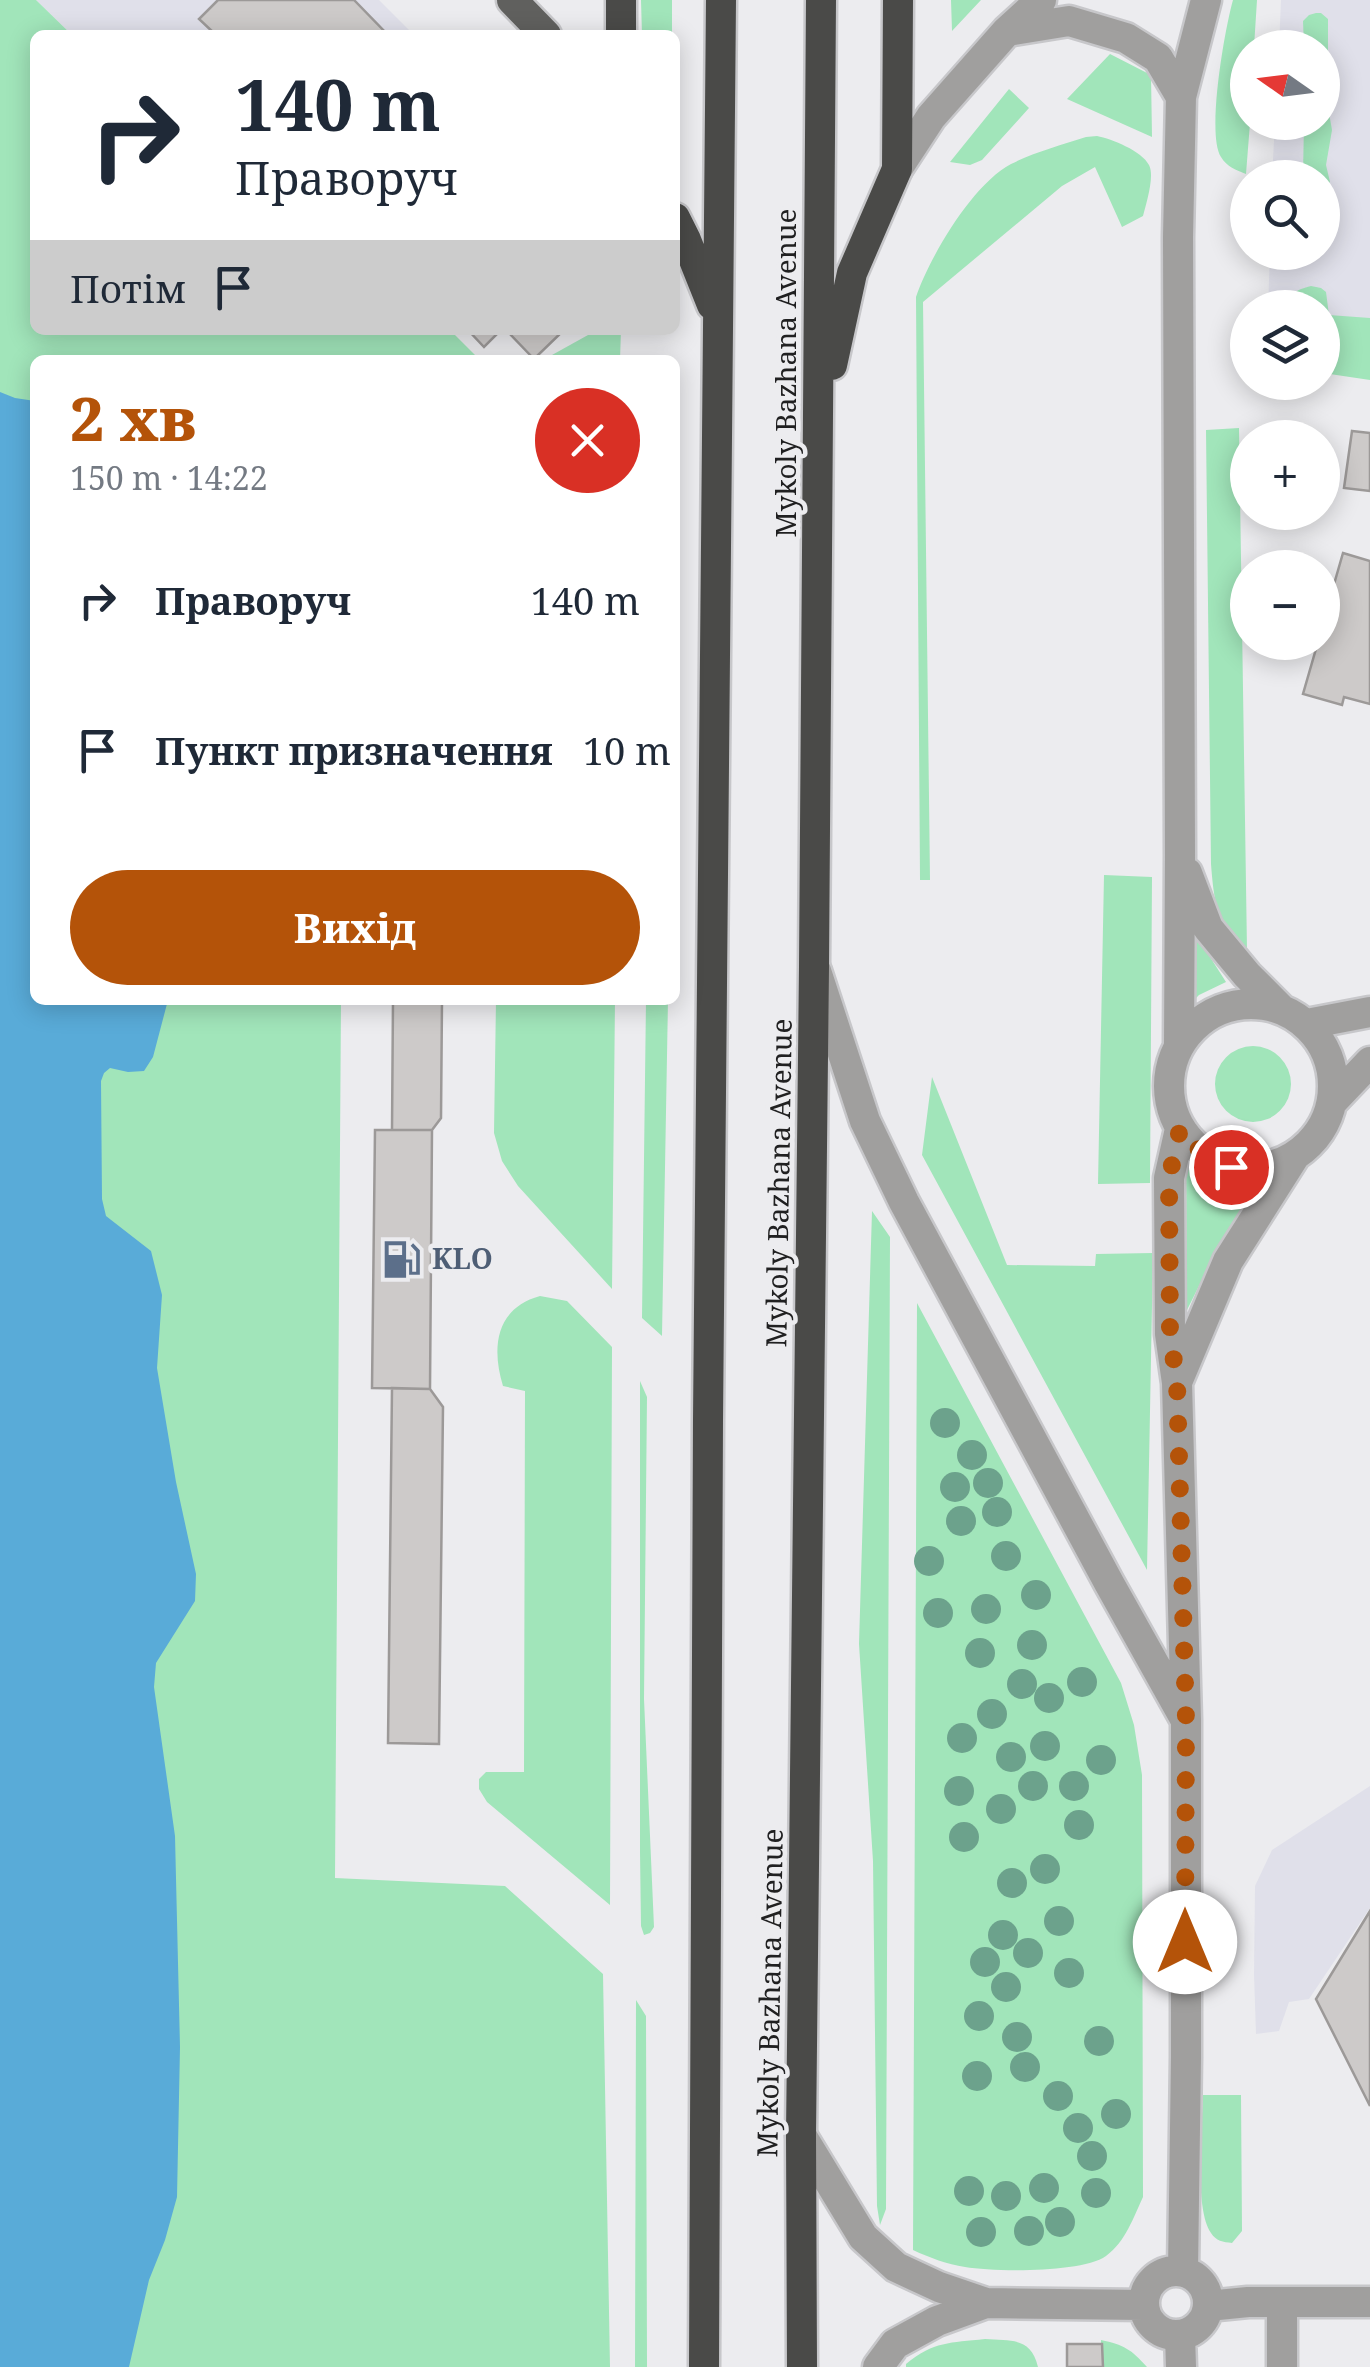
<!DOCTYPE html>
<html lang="uk">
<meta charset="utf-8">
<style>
:root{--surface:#fff;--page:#f6f6f7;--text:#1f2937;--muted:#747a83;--accent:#b45309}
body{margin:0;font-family:"Noto Serif",serif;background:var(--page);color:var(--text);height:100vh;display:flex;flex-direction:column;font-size:38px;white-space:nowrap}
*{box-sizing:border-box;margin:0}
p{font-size:32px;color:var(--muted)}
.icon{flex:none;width:55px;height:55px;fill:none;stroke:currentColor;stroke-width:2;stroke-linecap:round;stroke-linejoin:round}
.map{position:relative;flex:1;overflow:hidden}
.sheet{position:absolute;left:30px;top:355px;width:650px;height:650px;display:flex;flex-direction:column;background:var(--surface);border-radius:15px;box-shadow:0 5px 25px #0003}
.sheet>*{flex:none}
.hud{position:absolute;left:30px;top:30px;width:650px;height:305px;border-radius:15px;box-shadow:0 5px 25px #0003;background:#fff;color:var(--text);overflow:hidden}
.needle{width:65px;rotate:284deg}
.controls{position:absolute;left:1230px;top:30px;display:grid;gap:20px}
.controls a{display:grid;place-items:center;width:110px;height:110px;border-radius:50%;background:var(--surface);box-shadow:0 5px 25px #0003;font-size:50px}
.pin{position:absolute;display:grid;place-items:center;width:85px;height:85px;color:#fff;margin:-42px;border:5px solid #fff;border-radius:50%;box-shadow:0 2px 10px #0007}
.me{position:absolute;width:110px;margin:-55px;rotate:0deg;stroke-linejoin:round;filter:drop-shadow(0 0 8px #0008)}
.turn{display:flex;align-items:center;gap:35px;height:210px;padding:0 40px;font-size:45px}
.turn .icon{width:130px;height:130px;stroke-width:2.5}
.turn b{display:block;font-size:70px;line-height:85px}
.then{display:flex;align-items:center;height:95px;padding:0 40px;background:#0003;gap:20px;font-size:38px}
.round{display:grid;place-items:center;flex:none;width:105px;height:105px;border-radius:52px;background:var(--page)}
.summary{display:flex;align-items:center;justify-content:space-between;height:170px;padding:0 40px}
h1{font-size:60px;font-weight:800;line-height:75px;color:var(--accent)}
.primary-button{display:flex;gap:20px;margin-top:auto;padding:20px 40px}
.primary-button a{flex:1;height:115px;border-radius:60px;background:var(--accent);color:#fff;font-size:40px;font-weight:800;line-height:115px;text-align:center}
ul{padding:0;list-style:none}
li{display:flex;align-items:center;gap:30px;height:150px;padding:0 40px}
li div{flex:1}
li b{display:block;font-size:38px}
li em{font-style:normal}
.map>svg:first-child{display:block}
.built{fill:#e0e0ea}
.green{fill:#a1e5ba}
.water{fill:#59abd8}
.building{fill:#cdcac9;stroke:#9c9998;stroke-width:2.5}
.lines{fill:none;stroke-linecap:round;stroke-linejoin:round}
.minor-casing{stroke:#c7c7ca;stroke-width:35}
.major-casing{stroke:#c7c7ca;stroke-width:35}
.highway-casing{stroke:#c7c7ca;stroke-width:35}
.minor{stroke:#a09f9e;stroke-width:30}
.major{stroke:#60605e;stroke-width:30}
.highway{stroke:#4a4a48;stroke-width:30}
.tree{fill:#6ca28c}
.route{stroke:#b45309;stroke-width:18;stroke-dasharray:0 32.4}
.labels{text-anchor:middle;stroke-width:9;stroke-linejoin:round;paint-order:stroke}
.street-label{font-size:28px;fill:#202021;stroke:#ececef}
.service-label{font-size:28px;font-weight:bold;fill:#4e5e75;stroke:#ececef;text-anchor:start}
</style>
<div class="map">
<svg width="1370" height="2367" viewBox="0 0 1370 2367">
<rect width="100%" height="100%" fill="#ececef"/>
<path class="built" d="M36,0H379L414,35H72Z
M1281,0H1370V376L1322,308H1268L1270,253L1322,252V178L1272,177L1275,123L1322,122V48L1279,47Z
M1370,1786V1908L1309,1999L1289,2002L1279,2031L1256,2034L1254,1974L1255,1886L1272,1850Z"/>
<path class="green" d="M0,0H36L72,35H35V330H450L480,360H35V1000H341L335,1878L505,1886L603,1974L610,2367H0Z
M641,0H672V35H642Z
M951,0H981L952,31Z
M1233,0H1257L1254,47L1248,48V122L1250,123L1246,174C1236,170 1227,167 1221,157C1206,134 1225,28 1233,0Z
M1316,13H1321L1328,19V107L1332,130L1326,165L1330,182L1323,190L1322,178L1303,177V174L1304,123L1322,122V48L1304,47L1303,21L1309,15Z
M1110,54L1151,75L1152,137L1067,99Z
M1009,89L1029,108L982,160L970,165L950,162Z
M1097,136C1112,139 1142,151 1149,165C1155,176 1146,204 1143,216L1122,227L1095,167L1062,186L923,302L930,880H920L916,297C930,256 973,184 1011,164C1035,152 1061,145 1086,137Z
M1311,286L1321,288L1326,292L1329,315L1370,318V380L1323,373L1322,308L1284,307C1290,293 1296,290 1311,286Z
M597,330H621L620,360H543Z
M1239,428L1247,950C1216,924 1214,902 1211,864L1206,430Z
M1104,875L1152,877L1150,1183L1098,1184Z
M1186,912L1196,935L1226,982L1199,995L1185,1009Z
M496,1000H615L612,1289L518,1186L502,1161L494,1133Z
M646,1000H668L662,1336L642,1318Z
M1215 1084a38 38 0 1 1 76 0a38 38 0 1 1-76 0Z
M932,1077L1007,1265L1095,1266L1096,1254L1153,1253L1147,1570L922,1155Z
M1186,1168L1223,1187L1253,1192L1221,1242L1187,1310Z
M872,1211L890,1237L886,2209L880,2225L877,2206L873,1861L859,1644Z
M540,1296L567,1301L612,1347L610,1905L487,1802L479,1789V1779L486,1772H524L525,1391L503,1386C491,1347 496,1308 540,1296Z
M917,1303L1121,1683L1134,1725L1142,1775L1143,2197C1133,2218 1126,2241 1106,2256C1082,2273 995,2272 965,2267C947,2264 930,2258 913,2250Z
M640,1381L647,1397L644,1699L654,1927L650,1933L644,1935L641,1926L640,1852Z
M636,2000L646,2016L647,2367H635Z
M1203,2095H1241L1242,2231L1232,2243C1223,2242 1216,2241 1211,2233C1194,2209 1202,2127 1203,2095Z
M985,2339C1012,2341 1031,2337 1038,2367H906V2364C934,2341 950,2343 985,2339Z
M1101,2340C1124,2345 1131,2349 1147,2367H1101Z"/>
<path class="water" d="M0,392L15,398L35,401V1000H168L153,1057L144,1071L128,1072L110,1068L104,1073L101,1081L102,1199L106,1216L151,1251L162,1295L157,1368L176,1482L196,1574L195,1601L156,1663L154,1687L175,1836L180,2047L177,2197L165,2240L149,2280L129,2367H0Z"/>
<path class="building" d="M218,0H354L388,35H216L199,19Z
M468,330H501L484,347Z
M506,330H564L534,359Z
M1352,431L1370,433V491L1344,488Z
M1343,553L1370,561V704L1344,697L1342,705L1303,694L1318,642H1322V626Z
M393,1000H442L441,1118L432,1130H392Z
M375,1130H432L430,1389L372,1388Z
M392,1388L430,1389L443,1407L439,1744L388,1743Z
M1370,1911V2106L1316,1999Z
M1067,2344H1102L1103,2367H1067Z"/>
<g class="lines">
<defs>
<path id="minor" d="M1007,31L1069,21L1126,38L1158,58L1181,97
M897,169L931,117L1007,31L1041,0
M1187,873L1208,928L1247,975L1280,1008
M816,971L865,1121L904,1202L1109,1583L1184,1717
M1169 1086a82 82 0 1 1 164 0a82 82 0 1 1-164 0Z
M1307,1024L1370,1012
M1179,1046L1180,855L1178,237L1181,97L1206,0
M1333,1101L1370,1062
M1180,1129L1169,1178L1170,1334L1177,1383L1186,1720V2057L1183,2271
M1178,1380L1228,1261L1294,1157
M801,2135L863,2237L896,2267L939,2287L986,2303L1144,2305
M1144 2303a32 32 0 1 1 64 0a32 32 0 1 1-64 0Z
M1208,2306L1248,2302H1370
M1180,2335L1181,2367
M878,2367L895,2344L937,2321L986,2303
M1282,2367V2302"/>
<path id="major" d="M512,0L546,35"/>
<path id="highway" d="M621,0V35
M675,218L686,240L712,305
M832,365L852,273L897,169L898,0
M704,2367L708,1420L721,0
M802,2367L801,2135L814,967L821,0"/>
</defs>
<use href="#minor" class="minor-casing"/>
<use href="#major" class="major-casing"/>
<use href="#highway" class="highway-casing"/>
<use href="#minor" class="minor"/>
<use href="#major" class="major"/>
<use href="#highway" class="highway"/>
</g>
<g class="tree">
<circle cx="945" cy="1423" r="15"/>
<circle cx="972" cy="1455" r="15"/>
<circle cx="988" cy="1483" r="15"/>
<circle cx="955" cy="1487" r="15"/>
<circle cx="997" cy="1512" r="15"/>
<circle cx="961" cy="1521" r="15"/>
<circle cx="1006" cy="1556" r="15"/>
<circle cx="929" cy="1561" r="15"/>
<circle cx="1036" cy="1595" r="15"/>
<circle cx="986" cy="1609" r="15"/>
<circle cx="938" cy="1613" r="15"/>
<circle cx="1032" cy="1645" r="15"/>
<circle cx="980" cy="1653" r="15"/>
<circle cx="1082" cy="1682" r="15"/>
<circle cx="1022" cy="1684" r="15"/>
<circle cx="1049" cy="1698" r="15"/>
<circle cx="992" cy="1714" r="15"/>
<circle cx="962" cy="1738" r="15"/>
<circle cx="1045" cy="1746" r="15"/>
<circle cx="1011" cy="1757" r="15"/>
<circle cx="1101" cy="1760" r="15"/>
<circle cx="1033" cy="1786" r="15"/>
<circle cx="1074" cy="1786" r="15"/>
<circle cx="959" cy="1791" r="15"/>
<circle cx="1001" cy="1809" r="15"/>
<circle cx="1079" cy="1825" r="15"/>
<circle cx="964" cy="1837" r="15"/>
<circle cx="1045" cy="1869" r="15"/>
<circle cx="1012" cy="1883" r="15"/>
<circle cx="1059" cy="1921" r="15"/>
<circle cx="1003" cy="1935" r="15"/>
<circle cx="1028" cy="1953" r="15"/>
<circle cx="985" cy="1962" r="15"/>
<circle cx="1069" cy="1973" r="15"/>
<circle cx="1006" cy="1987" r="15"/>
<circle cx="979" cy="2016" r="15"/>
<circle cx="1017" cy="2037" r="15"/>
<circle cx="1099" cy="2041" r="15"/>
<circle cx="1025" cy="2067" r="15"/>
<circle cx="977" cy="2076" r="15"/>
<circle cx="1058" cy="2096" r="15"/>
<circle cx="1116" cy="2114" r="15"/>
<circle cx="1078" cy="2128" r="15"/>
<circle cx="1092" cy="2156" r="15"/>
<circle cx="1044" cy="2188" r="15"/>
<circle cx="969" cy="2191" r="15"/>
<circle cx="1096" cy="2193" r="15"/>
<circle cx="1006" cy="2196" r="15"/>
<circle cx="1060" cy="2222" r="15"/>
<circle cx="1029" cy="2231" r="15"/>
<circle cx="981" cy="2232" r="15"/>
</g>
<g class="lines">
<path class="route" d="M1185,1942L1186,1720L1177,1382L1170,1334L1169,1178L1180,1129L1202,1153L1231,1167"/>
</g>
<defs>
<symbol id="fuel-bare" viewBox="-9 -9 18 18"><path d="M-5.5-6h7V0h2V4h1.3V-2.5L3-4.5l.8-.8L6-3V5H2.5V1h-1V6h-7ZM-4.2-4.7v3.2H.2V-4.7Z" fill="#5c6f8a" stroke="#ececef" stroke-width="2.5" paint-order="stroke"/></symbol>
</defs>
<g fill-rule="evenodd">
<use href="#fuel-bare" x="374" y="1232" width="55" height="55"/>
</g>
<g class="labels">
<g class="street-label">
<text transform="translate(786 373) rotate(-90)" y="10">Mykoly Bazhana Avenue</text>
<text transform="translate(779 1183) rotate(-89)" y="10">Mykoly Bazhana Avenue</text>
<text transform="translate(770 1993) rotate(-89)" y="10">Mykoly Bazhana Avenue</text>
</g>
<g class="service-label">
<text x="432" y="1269">KLO</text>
</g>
</g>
</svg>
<div class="controls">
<a><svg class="needle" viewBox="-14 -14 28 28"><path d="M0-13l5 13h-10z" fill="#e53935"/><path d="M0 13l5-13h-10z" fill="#747a83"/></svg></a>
<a><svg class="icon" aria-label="search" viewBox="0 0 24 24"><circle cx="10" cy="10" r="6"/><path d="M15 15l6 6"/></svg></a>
<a><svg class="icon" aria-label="layers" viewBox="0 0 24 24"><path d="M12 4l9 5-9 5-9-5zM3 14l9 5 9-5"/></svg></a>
<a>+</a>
<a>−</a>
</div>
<div class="pin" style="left:1231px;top:1167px;background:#d93025"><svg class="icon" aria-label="arrive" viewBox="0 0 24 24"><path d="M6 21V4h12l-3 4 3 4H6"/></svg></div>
<svg class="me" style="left:1185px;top:1942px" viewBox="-20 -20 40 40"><circle r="19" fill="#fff"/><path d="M0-13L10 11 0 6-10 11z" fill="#b45309"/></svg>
<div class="hud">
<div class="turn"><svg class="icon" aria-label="right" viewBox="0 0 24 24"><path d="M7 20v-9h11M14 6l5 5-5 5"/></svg><div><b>140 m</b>Праворуч</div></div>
<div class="then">Потім<svg class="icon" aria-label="arrive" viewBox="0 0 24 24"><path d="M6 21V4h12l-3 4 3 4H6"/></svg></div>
</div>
<section class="sheet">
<div class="summary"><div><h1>2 хв</h1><p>150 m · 14:22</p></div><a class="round" style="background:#d93025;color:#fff"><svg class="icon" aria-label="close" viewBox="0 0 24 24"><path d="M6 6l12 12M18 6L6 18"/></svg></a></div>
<ul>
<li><svg class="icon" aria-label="right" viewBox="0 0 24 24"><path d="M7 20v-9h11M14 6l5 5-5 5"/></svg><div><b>Праворуч</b></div><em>140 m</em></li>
<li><svg class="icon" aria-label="arrive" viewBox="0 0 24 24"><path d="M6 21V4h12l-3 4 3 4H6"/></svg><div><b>Пункт призначення</b></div><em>10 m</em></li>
</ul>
<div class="primary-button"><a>Вихід</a></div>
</section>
</div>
